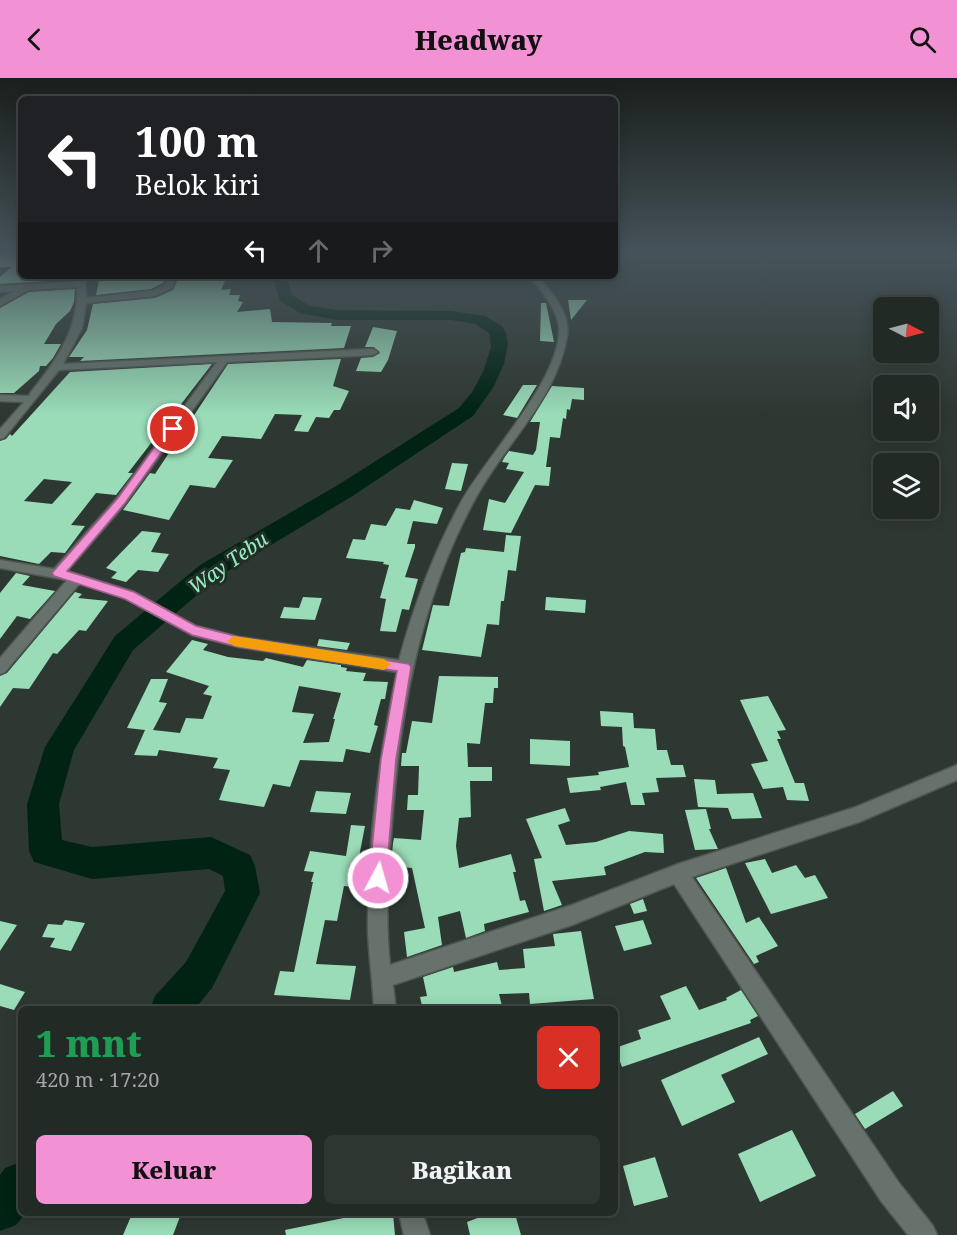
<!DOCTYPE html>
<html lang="id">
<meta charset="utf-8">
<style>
:root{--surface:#222a26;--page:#2e3632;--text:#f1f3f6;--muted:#a2a7a7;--line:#3f4643;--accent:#f391d5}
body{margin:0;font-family:"Noto Serif",serif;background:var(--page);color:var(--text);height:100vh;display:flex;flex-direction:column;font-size:22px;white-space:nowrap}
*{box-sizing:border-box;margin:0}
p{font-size:20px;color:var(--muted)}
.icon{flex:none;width:33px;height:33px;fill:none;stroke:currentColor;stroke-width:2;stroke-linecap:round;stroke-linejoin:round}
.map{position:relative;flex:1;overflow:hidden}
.sheet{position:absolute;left:18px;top:928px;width:600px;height:210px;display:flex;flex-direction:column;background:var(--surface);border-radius:9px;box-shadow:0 3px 15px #0003,0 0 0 2px var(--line)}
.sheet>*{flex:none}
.hud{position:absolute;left:18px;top:18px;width:600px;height:183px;border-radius:9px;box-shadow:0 3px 15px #0003,0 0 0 2px var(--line);background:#202124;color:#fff;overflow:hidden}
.needle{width:39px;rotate:96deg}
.fabs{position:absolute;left:873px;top:219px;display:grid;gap:12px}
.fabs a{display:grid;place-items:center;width:66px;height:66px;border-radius:9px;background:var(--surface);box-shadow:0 3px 15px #0003,0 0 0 2px var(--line);font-size:30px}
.pin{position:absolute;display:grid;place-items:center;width:51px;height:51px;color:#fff;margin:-26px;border:3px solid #fff;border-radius:50%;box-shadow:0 2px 6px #0007}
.me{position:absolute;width:66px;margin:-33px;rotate:6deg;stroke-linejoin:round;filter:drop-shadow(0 0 4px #0008)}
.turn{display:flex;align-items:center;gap:21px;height:126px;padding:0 18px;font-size:27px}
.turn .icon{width:78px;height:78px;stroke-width:2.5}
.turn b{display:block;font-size:42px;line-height:51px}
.lanes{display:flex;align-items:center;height:57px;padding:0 18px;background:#0003;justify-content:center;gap:30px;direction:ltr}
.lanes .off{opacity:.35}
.round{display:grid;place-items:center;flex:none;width:63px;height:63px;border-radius:9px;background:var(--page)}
.summary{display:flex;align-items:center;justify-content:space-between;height:102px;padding:0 18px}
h1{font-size:36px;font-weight:800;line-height:45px;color:#1e9e55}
.primary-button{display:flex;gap:12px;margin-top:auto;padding:12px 18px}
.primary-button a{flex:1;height:69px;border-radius:9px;background:var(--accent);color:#111;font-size:24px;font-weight:800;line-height:69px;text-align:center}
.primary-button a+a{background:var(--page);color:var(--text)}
header{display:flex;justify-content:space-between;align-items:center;height:78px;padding:0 18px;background:var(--accent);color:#111;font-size:27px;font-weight:800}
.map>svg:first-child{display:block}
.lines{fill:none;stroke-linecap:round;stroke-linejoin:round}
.river{fill:#002313;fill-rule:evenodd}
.building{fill:#99dcb7;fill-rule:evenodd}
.street-casing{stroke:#4e5651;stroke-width:3}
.street{fill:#66726b;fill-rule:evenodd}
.route{fill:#f391d5;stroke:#9e5e8a;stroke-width:1.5}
.slow{fill:#f59e0b}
.labels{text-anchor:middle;stroke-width:6;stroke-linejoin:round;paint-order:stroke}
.water-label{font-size:20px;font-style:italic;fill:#92f0be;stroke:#242e28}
</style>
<header><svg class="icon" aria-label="back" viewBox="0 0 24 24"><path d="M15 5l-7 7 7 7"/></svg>Headway<svg class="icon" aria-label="search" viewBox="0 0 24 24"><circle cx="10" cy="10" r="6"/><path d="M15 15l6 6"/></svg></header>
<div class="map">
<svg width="957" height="1157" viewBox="0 0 957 1157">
<rect width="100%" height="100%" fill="#2e3832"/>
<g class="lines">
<path class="river" d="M273,198H287L292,217L310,228L337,232L451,233L485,238L502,248L506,255L508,266L504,286L494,308L473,338L354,417L218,499L133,572L74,672L59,726L62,762L92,769L211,759L250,777L255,788L260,815L212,910L194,932H150L155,918L186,884L225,813L223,798L209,791L92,801L34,784L29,773L27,726L45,669L115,558L200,487L338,407L459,330L472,314L483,294L491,269L489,255L475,246L451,242H337L300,235L280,223Z
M21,1084V1136H25L16,1147L0,1153V1097L5,1090Z"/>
</g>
<path class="building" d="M3,175H21V198H65L63,202L0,206V199L12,189H0V179Z
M100,198L132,200L167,198L163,205L151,211L96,217Z
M179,199L226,201L221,212L231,211L229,217H240L238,223L243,224L237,234L270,231L272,244L332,245L331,248H351L344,270L80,283L84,279H69L87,252L93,226L155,220L173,212Z
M75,211L74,224L70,233L56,246L44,266H61L53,280L46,288H40L39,293L14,315H0V230L29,214Z
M568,222H587L571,242Z
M541,225H546L554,264L540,263Z
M373,249L397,253L388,282L381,294L356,293L361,280L373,279L380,275L374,269H365Z
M341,281L333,308L349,313L340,332H334L329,340L316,339L308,354L294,353L302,337L275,336L261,361L222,358L208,380L233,382L215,410L190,407L169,442L123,432L150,395L155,396L228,286Z
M212,286L128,395H133L116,417L96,415L71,447L85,448L65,475L51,474L39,486L0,478V363L6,361L10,356L12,358L70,294ZM44,401L72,404L52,426L24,423Z
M523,307H537L517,340L503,337Z
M552,308L584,310V322L572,321L570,332L567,331L566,341L563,340L560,360L550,359L546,389H551L549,408L535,407L511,455L483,452L489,421L505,425L524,394L506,391L509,385L502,384L504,380L509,373L533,377L536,372L540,344H530Z
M452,385L468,386L461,413L445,411Z
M414,422L443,430L437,446L413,443L407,466H415V469L405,499L418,501L409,532L402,531L396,554L380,553L386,521L380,520L389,487L383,486L384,484L346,480L353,461L365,462L371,446L386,448L396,430L410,432Z
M142,453L161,455L151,474L169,476L158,494L138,492L126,504L111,500L117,494L106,490Z
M506,457L521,458L516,493L508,492L504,523H501L499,547L487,546L481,579L422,572L433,527L449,528L461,475L465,474L466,470L504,474Z
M16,495L30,498L22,507L55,513L30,541L17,538L0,561V515Z
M75,514L82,516L78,520L108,523L86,553L79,552L57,576L53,575L29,611L13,610L0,629V598L7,595Z
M303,519L322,520L315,542L280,540L284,529L299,530Z
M546,519L586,522L585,535L545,532Z
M319,561L350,565L347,572L317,568Z
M192,562L208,566L203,572L228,579L263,583L266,580L303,589L307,582L341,587V589L347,590L346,593L366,595L363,603L388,604L385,621H381L374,647L378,648L370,675L346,671L343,684L300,682L290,709L273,706L264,729L219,722L230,692L213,690L218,680L159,672L157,678L134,677L145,652L127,650L151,601H168L159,624L167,625L153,652L180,655L186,640L203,641L212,618L203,616L209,608L166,594ZM299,608L341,615L333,641H335L329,664L303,665L314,636L292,634Z
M439,598L498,599V610H494L493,625H485L480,666L467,665L468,689H492V703H470L471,739L459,740L456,768L459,790L511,776L516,794H513L520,823L525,822L529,834L484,846L485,853L466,860L460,833L438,839L442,867L407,879L404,854L425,850L412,790L391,788L393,765L394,760L421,762L424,732H407L408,717H418L419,688H401L402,675H406L412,643L432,645Z
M768,618L786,652L777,653L781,661H777L795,705H804L809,723L787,722L783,709L763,711L751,686L768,683L740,622Z
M600,633L633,635L634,650L655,651L657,672H667L671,687H683L686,699L656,700L659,714L642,715L645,727H631L626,704L600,709L601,712L570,715L567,700L599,697L598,694L629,689L625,669L623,668L622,649L601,648Z
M530,661L570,663V688L530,686Z
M694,701L715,702L717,716L753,715L762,740L732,741L728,730L698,729Z
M316,713L351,715L346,736L310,734Z
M565,730L570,743L558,747L566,767L596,764L629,753L663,756L664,775L645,774L604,789L606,797L552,803L562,827L544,833L534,781L542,780L526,741Z
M706,731L711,751H709L718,771L695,772L685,732Z
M351,747L365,748L359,779L362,780L354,809L344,808L337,843L325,842L316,886L356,888L350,922L274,917L280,893L294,894L313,804H311L314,794L304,793L310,773L346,778Z
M765,781L772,795L796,787L805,800L815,797L828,820L771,836L745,785Z
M726,790L746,845L759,839L778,868L756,878L759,884L754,886L696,800Z
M643,821L647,833L634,836L630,826Z
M65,842L85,845L71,873L50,869L55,860L42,859L48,846L62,847Z
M643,842L652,866L624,873L615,848Z
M0,843L17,847L0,873Z
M581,853L594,921L530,926L529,915L499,916L503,932H423L420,919L427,918L423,899L453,889L454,894L497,884L499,892L525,890L523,871L555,868L553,856Z
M0,906L25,914L14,932L0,928Z
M686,908L699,932L727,922L726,920L741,912L758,938L750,942L751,945L622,989L615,970L641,961L638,952L671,941L660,918Z
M759,959L768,976L721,997L735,1024L682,1048L661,1002Z
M893,1013L903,1028L865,1051L855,1036Z
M792,1052L816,1098L760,1124L738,1076Z
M655,1079L668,1119L634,1128L623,1088Z
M132,1136H181L173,1157H123Z
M363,1136H393L395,1157H286L285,1152Z
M488,1136H515L521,1157H470L467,1144Z"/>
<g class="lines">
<defs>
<path id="street" d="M77,198H85L86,220L152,213L165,207L169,198H177L172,210L154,218L86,225L82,250L63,286L373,271L378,274L373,277L227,284L125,426L67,493L134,514L196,548L239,559L399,582C414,527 433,476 460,426C484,381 563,299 559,249C557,230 541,213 530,198H538C551,215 571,235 567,258C557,322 503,367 474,423C420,523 400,633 392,746C388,793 385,840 390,887L572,827L678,786L856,729L957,687V702L859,744L692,799L899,1105L933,1148L937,1157H908L881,1123L674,806L572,847L393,907L396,932H374C373,905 369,880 368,854C367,767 379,678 397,594L239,569L192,557L124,520L80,505L5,594L0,596V580L67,502L0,490V482L54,491L117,420L217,284L59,292L4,360L0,361V351L24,324L0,323V317L29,318L31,314C57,282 79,251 77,209L28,212L0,228V221L15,213L0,214V208L77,204Z
M399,1136H423L430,1157H404Z"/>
</defs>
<use href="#street" class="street-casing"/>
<use href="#street" class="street"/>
</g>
<linearGradient id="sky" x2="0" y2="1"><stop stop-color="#191f1c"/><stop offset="0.52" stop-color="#46535a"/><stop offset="1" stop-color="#46535a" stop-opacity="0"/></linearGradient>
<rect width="957" height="337" fill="url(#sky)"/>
<path class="route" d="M169,349L178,351L125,425L67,493L134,514L196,548L239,559L409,586L411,589L396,681L386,800L384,805L378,808L372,805L369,800L381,681L397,593L239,569L192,557L125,521L54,498L52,495L118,420Z"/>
<path class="slow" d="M234,558L384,581L391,586L384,592L234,568L227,563Z"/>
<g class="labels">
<g class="water-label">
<text transform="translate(228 485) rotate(-35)" y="7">Way Tebu</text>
</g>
</g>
</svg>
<div class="fabs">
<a><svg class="needle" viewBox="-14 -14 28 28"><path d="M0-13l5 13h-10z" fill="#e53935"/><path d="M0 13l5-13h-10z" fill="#a2a7a7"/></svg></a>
<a><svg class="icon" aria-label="sound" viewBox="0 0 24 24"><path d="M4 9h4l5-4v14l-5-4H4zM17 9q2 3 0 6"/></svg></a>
<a><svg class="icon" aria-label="layers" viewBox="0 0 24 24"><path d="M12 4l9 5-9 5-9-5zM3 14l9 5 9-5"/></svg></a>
</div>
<div class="pin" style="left:173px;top:351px;background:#d93025"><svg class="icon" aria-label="arrive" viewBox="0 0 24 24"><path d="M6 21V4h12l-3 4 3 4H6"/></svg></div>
<svg class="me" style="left:378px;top:800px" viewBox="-20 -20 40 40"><circle r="17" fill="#f391d5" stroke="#fff" stroke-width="3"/><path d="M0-11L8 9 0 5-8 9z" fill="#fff"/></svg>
<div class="hud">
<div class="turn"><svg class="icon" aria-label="left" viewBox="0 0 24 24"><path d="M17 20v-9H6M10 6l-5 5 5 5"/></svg><div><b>100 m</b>Belok kiri</div></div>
<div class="lanes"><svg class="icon" aria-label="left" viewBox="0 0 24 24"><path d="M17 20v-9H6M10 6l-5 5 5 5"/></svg><svg class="icon off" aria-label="ahead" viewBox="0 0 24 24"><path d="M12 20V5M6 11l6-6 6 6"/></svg><svg class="icon off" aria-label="right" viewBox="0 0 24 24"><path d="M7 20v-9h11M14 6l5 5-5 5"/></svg></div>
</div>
<section class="sheet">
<div class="summary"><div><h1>1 mnt</h1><p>420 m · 17:20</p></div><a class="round" style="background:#d93025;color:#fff"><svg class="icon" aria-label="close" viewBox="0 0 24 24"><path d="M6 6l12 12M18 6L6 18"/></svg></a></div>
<div class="primary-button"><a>Keluar</a><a>Bagikan</a></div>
</section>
</div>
